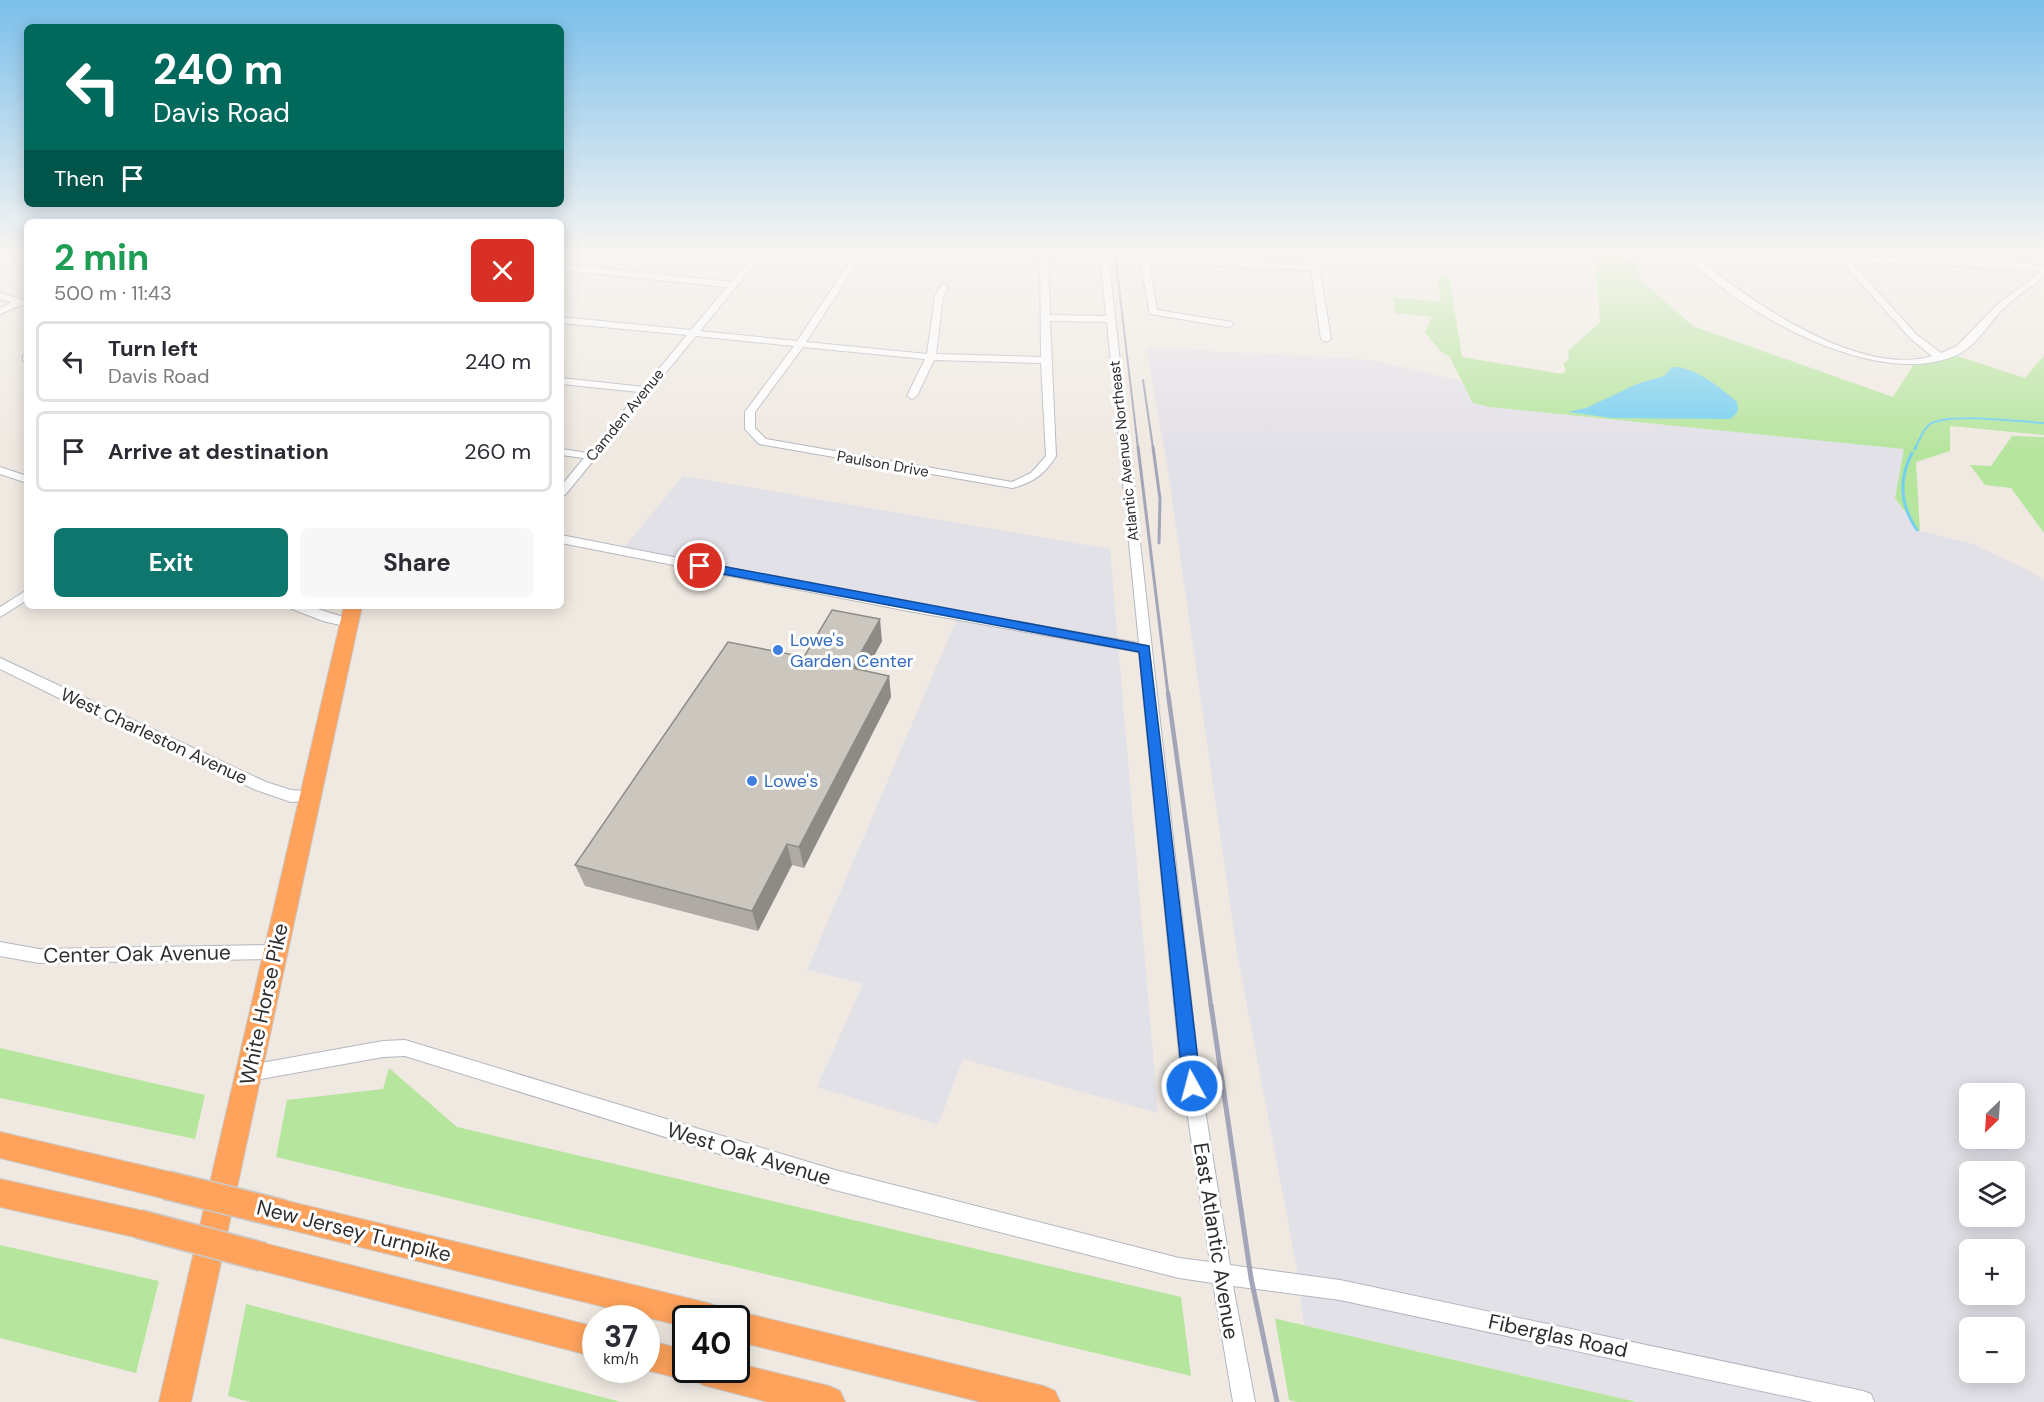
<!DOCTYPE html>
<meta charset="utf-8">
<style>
:root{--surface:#fff;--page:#f7f7f7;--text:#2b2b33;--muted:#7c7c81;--line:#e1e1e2;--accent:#0f766e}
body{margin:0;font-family:"DM Sans",sans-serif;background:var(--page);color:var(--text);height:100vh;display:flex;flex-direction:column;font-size:22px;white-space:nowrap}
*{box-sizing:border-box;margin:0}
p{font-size:20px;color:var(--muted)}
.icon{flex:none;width:33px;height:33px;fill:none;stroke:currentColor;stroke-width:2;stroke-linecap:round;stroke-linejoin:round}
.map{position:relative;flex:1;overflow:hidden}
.details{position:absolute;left:24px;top:219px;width:540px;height:390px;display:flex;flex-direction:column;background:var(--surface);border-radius:9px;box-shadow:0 3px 15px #0003}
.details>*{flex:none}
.guide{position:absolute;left:24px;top:24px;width:540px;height:183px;border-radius:9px;box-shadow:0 3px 15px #0003;background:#00695c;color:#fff;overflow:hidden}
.needle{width:39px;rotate:205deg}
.fabs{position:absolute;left:1959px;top:1083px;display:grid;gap:12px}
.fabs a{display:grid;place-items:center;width:66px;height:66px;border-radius:9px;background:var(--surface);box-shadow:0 3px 15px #0003;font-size:30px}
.speed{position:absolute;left:582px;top:1305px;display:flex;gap:12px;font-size:30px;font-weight:700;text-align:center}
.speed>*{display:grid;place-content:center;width:78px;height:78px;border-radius:50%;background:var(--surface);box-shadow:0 3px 15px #0003;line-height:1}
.speed small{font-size:15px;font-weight:400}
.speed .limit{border:3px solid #111;border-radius:9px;background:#fff;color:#111}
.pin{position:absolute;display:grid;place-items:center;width:51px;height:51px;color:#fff;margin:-26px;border:3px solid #fff;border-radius:50%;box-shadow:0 2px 6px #0007}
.me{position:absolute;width:66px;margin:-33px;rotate:353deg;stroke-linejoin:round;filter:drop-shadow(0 0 4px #0008)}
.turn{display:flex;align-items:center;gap:21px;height:126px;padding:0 30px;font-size:27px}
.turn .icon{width:78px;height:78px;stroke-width:2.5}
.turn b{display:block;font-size:42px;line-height:51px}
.then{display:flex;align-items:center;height:57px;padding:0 30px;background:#0003;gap:12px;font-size:22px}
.round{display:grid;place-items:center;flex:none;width:63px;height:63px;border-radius:9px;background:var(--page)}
.headline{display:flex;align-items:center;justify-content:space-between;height:102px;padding:0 30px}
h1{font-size:36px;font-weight:700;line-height:45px;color:#1e9e55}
.cta{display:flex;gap:12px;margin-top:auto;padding:12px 30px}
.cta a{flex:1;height:69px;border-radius:9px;background:var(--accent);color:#fff;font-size:24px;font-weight:700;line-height:69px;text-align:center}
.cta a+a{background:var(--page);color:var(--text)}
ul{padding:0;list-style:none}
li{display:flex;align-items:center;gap:18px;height:81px;margin:0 12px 9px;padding:0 18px;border:3px solid var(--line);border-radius:9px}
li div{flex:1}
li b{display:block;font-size:22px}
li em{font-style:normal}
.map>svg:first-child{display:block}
.industrial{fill:#e3e1e8;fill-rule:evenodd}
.green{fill:#b6e59e}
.water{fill:#75cff0}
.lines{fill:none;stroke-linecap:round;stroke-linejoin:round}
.stream-far1{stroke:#75cff0;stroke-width:2}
.stream{stroke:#75cff0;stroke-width:3}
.minor-casing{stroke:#b4b7c1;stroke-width:2}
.highway-casing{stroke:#c9c9c9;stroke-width:2}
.minor{fill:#fff;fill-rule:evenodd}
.highway{fill:#ffa35c;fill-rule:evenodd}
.rail-far3{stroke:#a3a6b8;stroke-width:2}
.rail-far2{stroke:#a3a6b8;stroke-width:3}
.rail-far1{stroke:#a3a6b8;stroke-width:4.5}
.rail{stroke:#a3a6b8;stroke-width:5}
.highway-bridge-casing{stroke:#c9c9c9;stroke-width:31;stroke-linecap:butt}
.highway-bridge{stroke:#ffa35c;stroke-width:28}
.wall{fill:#afaba4}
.shaded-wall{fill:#8e8b86}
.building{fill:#cbc7bf;stroke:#8e8b86;stroke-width:1.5}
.route{fill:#1a73e8;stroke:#114b97;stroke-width:1.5}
.shop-dot{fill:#3f7fe0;stroke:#fff;stroke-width:2}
.labels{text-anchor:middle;stroke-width:6;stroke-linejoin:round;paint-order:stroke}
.far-street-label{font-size:15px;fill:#2e2e2e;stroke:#fff}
.shop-label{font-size:18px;fill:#366cbe;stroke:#fff;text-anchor:start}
.street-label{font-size:18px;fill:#2e2e2e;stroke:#fff}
.near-street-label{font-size:21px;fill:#2e2e2e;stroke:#fff}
</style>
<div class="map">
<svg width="2044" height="1402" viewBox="0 0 2044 1402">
<rect width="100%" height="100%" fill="#efe9e1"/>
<path class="industrial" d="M1146,347L1373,360L1462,381L1473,403L1490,407L1905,449L1895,498L1917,530L1973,544L2026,569L2044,580V1402H1637L1304,1325L1296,1264L1237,953L1167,465ZM1970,1094H2014V1138H1970ZM1970,1172H2014V1216H1970ZM1970,1250H2014V1294H1970ZM1970,1328H2014V1372H1970Z
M683,476L1110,549L1158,1113L963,1059L938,1124L817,1087L863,984L807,970L958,616L622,550Z"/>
<path class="green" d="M1586,254H1620L1636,263L1640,280L1693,326L1893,397L1914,364L1951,354L2025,378L2044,355V435L1950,426V451L1916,462L1920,532L1895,498L1904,449L1490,407L1473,403L1449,356L1441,352L1425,332L1432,317L1395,313L1393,297L1441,302L1438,277L1449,275L1462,357L1562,374L1566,370L1563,364L1569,359L1568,351L1600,322L1596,261Z
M2012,436L2044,437V533L2011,488L1985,485L1970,465L1991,466Z
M0,1048L205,1095L195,1139L0,1098Z
M389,1068L457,1127L1181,1297L1191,1376L276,1157L287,1100L383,1089Z
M0,1245L159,1281L136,1373L0,1338Z
M246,1304L621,1402H250L228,1396Z
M1275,1318L1277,1319L1637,1402H1297L1289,1400Z"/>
<path class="water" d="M1672,367C1694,366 1721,388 1737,402L1738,411L1732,418L1727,419L1612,418L1568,412L1586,408L1637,384L1664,376Z"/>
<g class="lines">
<path class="stream-far1" d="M1915,448C1919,441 1923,429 1930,424C1949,412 2020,422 2044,423"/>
<path class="stream" d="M1915,449L1916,447
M1912,453C1898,480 1900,505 1917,530"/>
<defs>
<path id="minor" d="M11,254H21L0,265V259Z
M755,254H763L700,331L797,341L855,254H863L806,342L927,354L935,297L941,285L944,284L948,287L943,297L936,354L1041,357L1040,254H1048L1050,315L1106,316L1100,254H1108L1199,1072L1230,1265L1340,1280L1863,1391L1871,1394L1874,1402H1813L1340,1300L1233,1286L1255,1402H1233L1213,1283L1179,1278L835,1190L405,1056L383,1057L250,1081L244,1079L241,1073L244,1067L250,1065L383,1041L405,1040L835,1170L1179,1258L1210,1262L1181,1072L1139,652L908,611L561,543V535L908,603L1139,643L1107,322L1050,321L1056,456C1045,474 1033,483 1012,488L759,444L745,429V412L794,346L696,336L565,495L561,496V486L584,458L561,455V449L589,453L639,392L561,384V378L644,387L687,335L561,323V317L691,330L727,287L561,270V264L731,282ZM803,347L925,359L907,396L912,399L917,396L934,360L1041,363L1046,456L1031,473L1012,482L766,439L755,428V412Z
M1139,254H1147L1148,258L1310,265L1309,254H1317L1331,339L1326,342L1321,339L1311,270L1149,263L1157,310L1232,322L1234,324L1229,327L1150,314Z
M1685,254H1694C1746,300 1859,378 1932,356L1911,339L1840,260L1756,256L1752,254H1843L1845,256L2019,263L2044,266V277C2029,288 2014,298 2001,311C1988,325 1976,345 1959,354C1881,392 1739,314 1685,254ZM1850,261L2019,269L2041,271L1997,305L1957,346L1941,353L1917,335Z
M0,293L27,301V307L21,305L0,314V308L12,302L0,299Z
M26,355L27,361L23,360V356Z
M0,467L27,476V483L0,474Z
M27,590V600L0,617V607Z
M290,606H308L353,620L355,623L349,627L323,621L292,609Z
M0,658L266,782L291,790L317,792L319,796L317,800L291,802L256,790L65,701L0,669Z
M0,942L39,949L275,945L281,947L283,952L281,957L275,959L39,963L0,956Z"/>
<path id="highway" d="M344,606H362L191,1402H159Z
M0,1132L166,1171L176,1175L180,1185L176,1195L166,1199L0,1158Z
M0,1179L139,1210L149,1214L153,1224L149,1234L139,1238L0,1207Z
M283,1200L708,1303L719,1307L723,1318H686V1327L283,1228L273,1224L269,1214L273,1204Z
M263,1243L596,1327V1357L263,1271L253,1267L249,1257L253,1247Z
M736,1311L1044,1386L1055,1391L1060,1402H981L736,1341V1318H724L725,1315Z
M646,1340L686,1350V1370H736V1363L829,1386L840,1391L845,1402H768L703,1385L691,1378L686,1380L646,1370Z"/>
</defs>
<use href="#minor" class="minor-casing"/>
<use href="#highway" class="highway-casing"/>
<use href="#minor" class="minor"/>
<use href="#highway" class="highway"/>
<path class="rail-far3" d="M1115,254L1138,448
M1143,380L1153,448"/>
<path class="rail-far2" d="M1138,447L1168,694
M1153,447L1160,499L1159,543"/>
<path class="rail-far1" d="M1168,693L1211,1006"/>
<path class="rail" d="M1211,1005L1251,1278L1277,1402"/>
<defs>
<path id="highway-bridge" d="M166,1185L283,1214
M139,1224L263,1257"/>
</defs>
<use href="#highway-bridge" class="highway-bridge-casing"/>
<use href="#highway-bridge" class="highway-bridge"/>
</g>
<path class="wall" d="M882,641L866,671L889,676L891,697L804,868L792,865L758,931L585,886L575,865L804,657Z"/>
<path class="shaded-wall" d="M880,619L882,641L856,690L852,668Z
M889,676L891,697L804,868L799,847Z
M787,844L792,865L758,931L752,911Z"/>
<path class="building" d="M832,610L880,619L852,668L889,676L799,847L787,844L752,911L575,865L728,642L804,657Z"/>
<linearGradient id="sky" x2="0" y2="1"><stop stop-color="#7abfeb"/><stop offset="0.56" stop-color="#f8f5f2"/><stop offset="1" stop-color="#f8f5f2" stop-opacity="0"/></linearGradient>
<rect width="2044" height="450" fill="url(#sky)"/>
<path class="route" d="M700,562L1149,646L1201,1086L1198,1092L1192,1095L1186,1092L1183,1086L1139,652L696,569L694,566Z"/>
<g class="shop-dot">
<circle cx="778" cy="650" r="6"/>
<circle cx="752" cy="781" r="6"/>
</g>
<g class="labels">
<g class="far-street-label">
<text transform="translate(625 415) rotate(-51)" y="5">Camden Avenue</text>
<text transform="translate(1124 451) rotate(-96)" y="5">Atlantic Avenue Northeast</text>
<text transform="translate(883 464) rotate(10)" y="5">Paulson Drive</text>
</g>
<g class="shop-label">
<text x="790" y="646">Lowe's<tspan x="790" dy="21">Garden Center</tspan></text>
<text x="764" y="787">Lowe's</text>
</g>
<g class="street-label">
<text transform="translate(154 736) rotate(25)" y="6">West Charleston Avenue</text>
</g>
<g class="near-street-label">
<text transform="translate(137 954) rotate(-1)" y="7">Center Oak Avenue</text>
<text transform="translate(264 1004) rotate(-78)" y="7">White Horse Pike</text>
<text transform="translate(749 1154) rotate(17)" y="7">West Oak Avenue</text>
<text transform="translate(354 1231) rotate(14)" y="7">New Jersey Turnpike</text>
<text transform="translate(1216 1241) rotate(81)" y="7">East Atlantic Avenue</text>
<text transform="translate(1558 1336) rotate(12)" y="7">Fiberglas Road</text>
</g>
</g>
</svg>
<div class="fabs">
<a><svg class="needle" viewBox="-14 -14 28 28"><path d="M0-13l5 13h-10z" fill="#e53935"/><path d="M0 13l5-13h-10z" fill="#7c7c81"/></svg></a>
<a><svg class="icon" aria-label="layers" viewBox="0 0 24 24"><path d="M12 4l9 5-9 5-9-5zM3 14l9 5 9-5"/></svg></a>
<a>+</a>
<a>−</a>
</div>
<div class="speed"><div>37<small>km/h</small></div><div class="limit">40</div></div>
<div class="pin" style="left:700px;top:566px;background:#d93025"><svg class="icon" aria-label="arrive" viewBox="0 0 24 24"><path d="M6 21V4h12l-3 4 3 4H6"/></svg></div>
<svg class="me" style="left:1192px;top:1086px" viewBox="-20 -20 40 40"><circle r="17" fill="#1a73e8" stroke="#fff" stroke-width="3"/><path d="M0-11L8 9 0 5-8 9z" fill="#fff"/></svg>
<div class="guide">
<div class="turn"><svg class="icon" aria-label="left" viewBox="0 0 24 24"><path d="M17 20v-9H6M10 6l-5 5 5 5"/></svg><div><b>240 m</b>Davis Road</div></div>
<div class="then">Then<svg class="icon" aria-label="arrive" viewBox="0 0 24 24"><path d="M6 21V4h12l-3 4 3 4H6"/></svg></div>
</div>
<section class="details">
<div class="headline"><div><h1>2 min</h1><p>500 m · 11:43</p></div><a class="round" style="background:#d93025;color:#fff"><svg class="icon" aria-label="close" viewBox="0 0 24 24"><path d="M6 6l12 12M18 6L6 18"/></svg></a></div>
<ul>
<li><svg class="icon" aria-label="left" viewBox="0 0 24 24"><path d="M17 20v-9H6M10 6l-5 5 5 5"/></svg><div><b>Turn left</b><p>Davis Road</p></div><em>240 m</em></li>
<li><svg class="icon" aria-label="arrive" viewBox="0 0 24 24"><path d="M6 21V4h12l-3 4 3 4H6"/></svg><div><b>Arrive at destination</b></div><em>260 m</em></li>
</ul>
<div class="cta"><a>Exit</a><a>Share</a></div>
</section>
</div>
